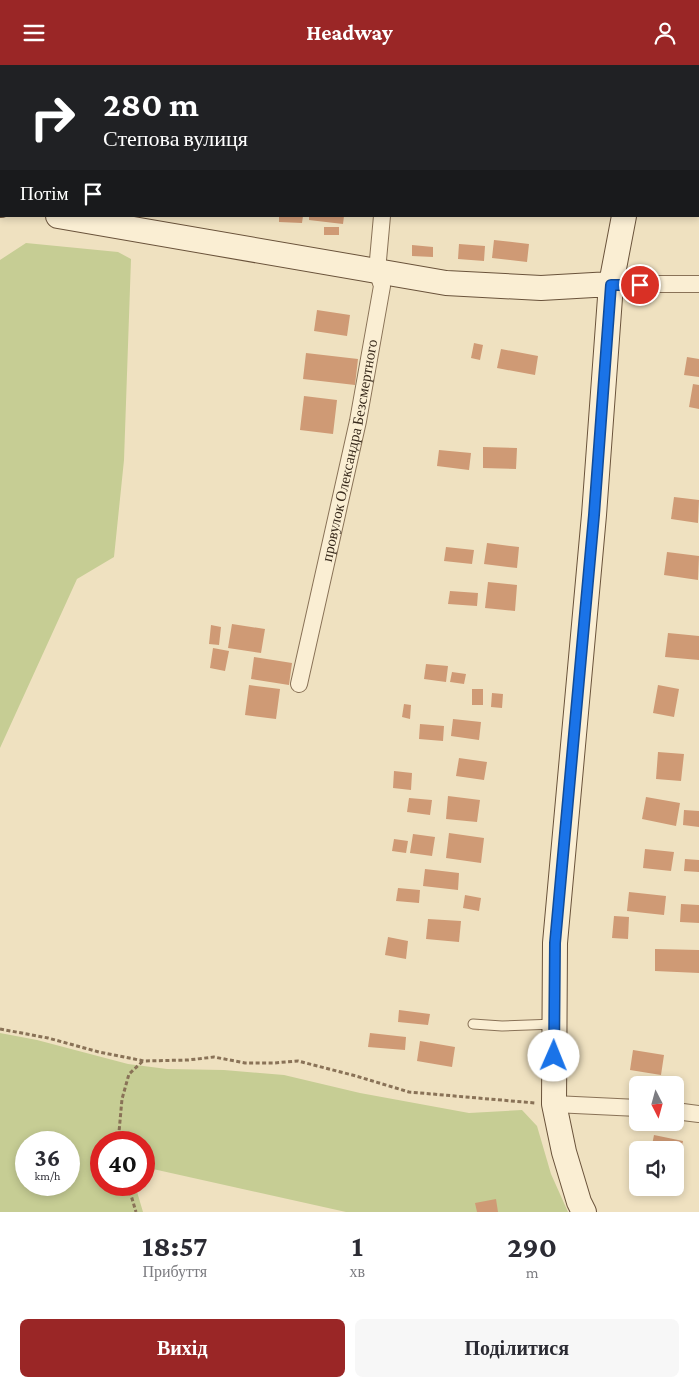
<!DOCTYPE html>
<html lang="uk">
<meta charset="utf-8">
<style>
:root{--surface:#fff;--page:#f7f7f7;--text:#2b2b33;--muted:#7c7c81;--accent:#9a2626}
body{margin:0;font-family:"Crimson Pro",serif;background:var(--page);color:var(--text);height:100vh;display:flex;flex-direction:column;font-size:19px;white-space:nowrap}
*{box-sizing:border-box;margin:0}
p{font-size:16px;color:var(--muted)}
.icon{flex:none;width:28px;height:28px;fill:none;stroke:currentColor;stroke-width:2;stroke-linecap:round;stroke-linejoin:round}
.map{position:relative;height:1147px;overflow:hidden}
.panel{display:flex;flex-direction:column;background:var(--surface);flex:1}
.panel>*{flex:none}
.banner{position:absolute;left:0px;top:0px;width:700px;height:152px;box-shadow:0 2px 8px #0003;background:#202124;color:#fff;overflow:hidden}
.needle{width:32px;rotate:174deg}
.fabs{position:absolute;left:629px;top:1011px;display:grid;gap:10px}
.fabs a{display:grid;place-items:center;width:55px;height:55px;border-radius:8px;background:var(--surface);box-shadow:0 2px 8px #0003;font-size:25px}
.speed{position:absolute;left:15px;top:1066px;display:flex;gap:10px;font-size:25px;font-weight:700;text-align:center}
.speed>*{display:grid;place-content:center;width:65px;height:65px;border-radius:50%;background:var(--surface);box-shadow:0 2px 8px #0003;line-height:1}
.speed small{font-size:12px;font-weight:400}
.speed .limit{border:8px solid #d22;background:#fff;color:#111}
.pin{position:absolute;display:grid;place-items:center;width:42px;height:42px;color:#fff;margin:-21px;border:2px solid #fff;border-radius:50%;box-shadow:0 1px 5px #0007}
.me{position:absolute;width:55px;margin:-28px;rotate:1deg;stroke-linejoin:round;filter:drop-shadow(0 0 4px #0008)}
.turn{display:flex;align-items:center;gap:18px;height:105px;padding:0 20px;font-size:22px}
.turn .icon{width:65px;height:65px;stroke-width:2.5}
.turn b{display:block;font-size:35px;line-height:42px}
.then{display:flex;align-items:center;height:48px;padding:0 20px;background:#0003;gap:10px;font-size:19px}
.eta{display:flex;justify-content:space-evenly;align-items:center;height:85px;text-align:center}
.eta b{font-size:30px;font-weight:700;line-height:35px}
.action{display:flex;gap:10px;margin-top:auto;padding:10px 20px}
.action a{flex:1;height:58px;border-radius:8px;background:var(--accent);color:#fff;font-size:20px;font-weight:700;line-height:58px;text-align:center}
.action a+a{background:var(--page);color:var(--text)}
header{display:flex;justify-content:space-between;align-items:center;height:65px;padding:0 20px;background:var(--accent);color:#fff;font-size:22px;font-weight:700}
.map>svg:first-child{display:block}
.green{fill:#c6cd94;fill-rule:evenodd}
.building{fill:#cf9a75}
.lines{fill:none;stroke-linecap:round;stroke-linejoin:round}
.lane-casing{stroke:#897257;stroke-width:11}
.street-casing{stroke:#897257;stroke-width:18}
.secondary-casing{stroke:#6a533b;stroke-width:26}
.path{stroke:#897257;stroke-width:3;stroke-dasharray:4 2.5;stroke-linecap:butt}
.lane{stroke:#faeed3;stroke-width:9}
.street{stroke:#faeed3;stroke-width:16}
.secondary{stroke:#faeed3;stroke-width:24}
.route-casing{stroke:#114b97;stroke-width:12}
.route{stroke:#1a73e8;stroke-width:9}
.labels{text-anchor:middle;stroke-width:5;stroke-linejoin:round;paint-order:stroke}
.street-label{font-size:15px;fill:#382a1c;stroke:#f6ebd0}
</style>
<header><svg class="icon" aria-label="menu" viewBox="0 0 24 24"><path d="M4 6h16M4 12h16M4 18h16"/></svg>Headway<svg class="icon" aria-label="person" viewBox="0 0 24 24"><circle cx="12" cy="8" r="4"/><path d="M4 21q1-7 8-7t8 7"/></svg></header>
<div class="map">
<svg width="699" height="1147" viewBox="0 0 699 1147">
<rect width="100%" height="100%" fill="#efe1c0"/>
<path class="green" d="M0,0H113L1,1V129Z
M26,178L118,187L131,194L124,395L114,492L77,514L0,683V195Z
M0,968L37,975L128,999L167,1004L224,1005L284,1010L360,1028L469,1048L522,1045L537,1061L551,1109L568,1147H346L144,1102V1078H101V1120H135L143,1147H0ZM26,1078H69V1120H26Z"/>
<path class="building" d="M279,151H303L302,158L279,157Z
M309,151H344L343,159L309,155Z
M324,162H339V170H324Z
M494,175L529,179L527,197L492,193Z
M459,179L485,181L484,196L458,194Z
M412,180L433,182V192L412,191Z
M317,245L350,250L347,271L314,266Z
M474,278L483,280L480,295L471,293Z
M501,284L538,291L535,310L497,303Z
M306,288L358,294L355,320L303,314Z
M687,292L699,294V312L684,310Z
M693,319L699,320V344L689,342Z
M304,331L337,335L333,369L300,365Z
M483,382L517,383L516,404L483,403Z
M439,385L471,388L469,405L437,401Z
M674,432L699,435L698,458L671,454Z
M487,478L519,482L517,503L484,499Z
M446,482L474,485L472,499L444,496Z
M667,487L699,491L698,515L664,510Z
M488,517L517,520L515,546L485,543Z
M450,526L478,528L477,541L448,539Z
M232,559L265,564L261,588L228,583Z
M211,560L221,562L219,580L209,579Z
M668,568L699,571V595L665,592Z
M213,583L229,586L225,606L210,603Z
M254,592L292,598L289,620L251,614Z
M426,599L448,601L446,617L424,614Z
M452,607L466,609L464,619L450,617Z
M249,620L280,624L276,654L245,650Z
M658,620L679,624L674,652L653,648Z
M472,624H483V640H472Z
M492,628L503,629L502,643L491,642Z
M404,639L411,640L410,654L402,652Z
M453,654L481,657L479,675L451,671Z
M420,659L444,661L443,676L419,674Z
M658,687L684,689L681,716L656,714Z
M459,693L487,697L484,715L456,711Z
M394,706L412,708L411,725L393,723Z
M448,731L480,735L477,757L446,754Z
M646,732L680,738L676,761L642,754Z
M409,733L432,735L430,750L407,747Z
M684,745L699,746V762L683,760Z
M449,768L484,773L481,798L446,793Z
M413,769L435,772L432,791L410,788Z
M394,774L408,776L406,788L392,786Z
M645,784L674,787L671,806L643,803Z
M685,794L699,795V807L684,806Z
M425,804L459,808L458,825L423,821Z
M398,823L420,825L419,838L396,836Z
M629,827L666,831L664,850L627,846Z
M465,830L481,833L479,846L463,843Z
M681,839L699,840V858L680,857Z
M614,851L629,852L628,874L612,873Z
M428,854L461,856L459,877L426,874Z
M388,872L408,876L406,894L385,890Z
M655,884L699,885V908L655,906Z
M399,945L430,949L428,960L398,957Z
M370,968L406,972L405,985L368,982Z
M420,976L455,982L452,1002L417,996Z
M633,985L664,990L661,1010L630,1005Z
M654,1070L683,1076L676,1114L675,1085H651Z
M496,1134L498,1147H477L475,1138Z"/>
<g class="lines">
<defs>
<path id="lane" d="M473,959L502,961L555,959"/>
<g id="street">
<path d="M402,1V0"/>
<path d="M611,219H699"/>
<path id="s1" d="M299,619L358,356L382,221L377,206L382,151"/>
<path d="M554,1039L638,1043"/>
<path d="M675,1046L699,1049"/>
</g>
<path id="secondary" d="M674,1L675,0
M0,140H1
M58,151L446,218L541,223L611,219
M584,1147L579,1137L564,1087L554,1039L555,878L594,450L611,219L624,151"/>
</defs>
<use href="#lane" class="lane-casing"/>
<use href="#street" class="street-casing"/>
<use href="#secondary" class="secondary-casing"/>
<path class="path" d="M0,964L48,973L99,987L144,996L188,995L214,992L245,998H274L298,996L356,1011L409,1027L535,1038
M118,1078L122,1034L129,1009L143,996
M128,1120L136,1147"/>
<use href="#lane" class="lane"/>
<use href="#street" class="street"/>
<use href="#secondary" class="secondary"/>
</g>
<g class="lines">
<defs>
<path id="route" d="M554,991L555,878L594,450L611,220H640"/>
</defs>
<use href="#route" class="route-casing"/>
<use href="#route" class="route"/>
</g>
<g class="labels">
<g class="street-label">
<text dy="5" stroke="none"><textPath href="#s1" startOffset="239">провулок Олександра Безсмертного</textPath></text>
</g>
</g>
</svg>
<div class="fabs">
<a><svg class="needle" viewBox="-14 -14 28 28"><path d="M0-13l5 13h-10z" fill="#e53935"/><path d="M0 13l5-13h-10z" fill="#7c7c81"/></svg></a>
<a><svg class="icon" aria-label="sound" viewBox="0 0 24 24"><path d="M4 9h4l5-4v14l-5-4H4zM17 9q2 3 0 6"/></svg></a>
</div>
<div class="speed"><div>36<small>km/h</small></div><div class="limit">40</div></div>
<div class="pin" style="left:640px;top:220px;background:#d93025"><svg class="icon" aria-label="arrive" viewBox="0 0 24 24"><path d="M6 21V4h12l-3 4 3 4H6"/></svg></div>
<svg class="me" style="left:554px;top:991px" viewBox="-20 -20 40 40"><circle r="19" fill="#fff"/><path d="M0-13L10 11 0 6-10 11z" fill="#1a73e8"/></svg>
<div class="banner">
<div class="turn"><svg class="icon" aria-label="right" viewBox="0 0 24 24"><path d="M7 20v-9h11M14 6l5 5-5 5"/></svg><div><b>280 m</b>Степова вулиця</div></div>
<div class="then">Потім<svg class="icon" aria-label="arrive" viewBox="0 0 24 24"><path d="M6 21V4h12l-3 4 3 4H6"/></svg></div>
</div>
</div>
<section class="panel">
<div class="eta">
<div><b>18:57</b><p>Прибуття</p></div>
<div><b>1</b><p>хв</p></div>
<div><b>290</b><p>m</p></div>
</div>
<div class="action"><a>Вихід</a><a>Поділитися</a></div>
</section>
